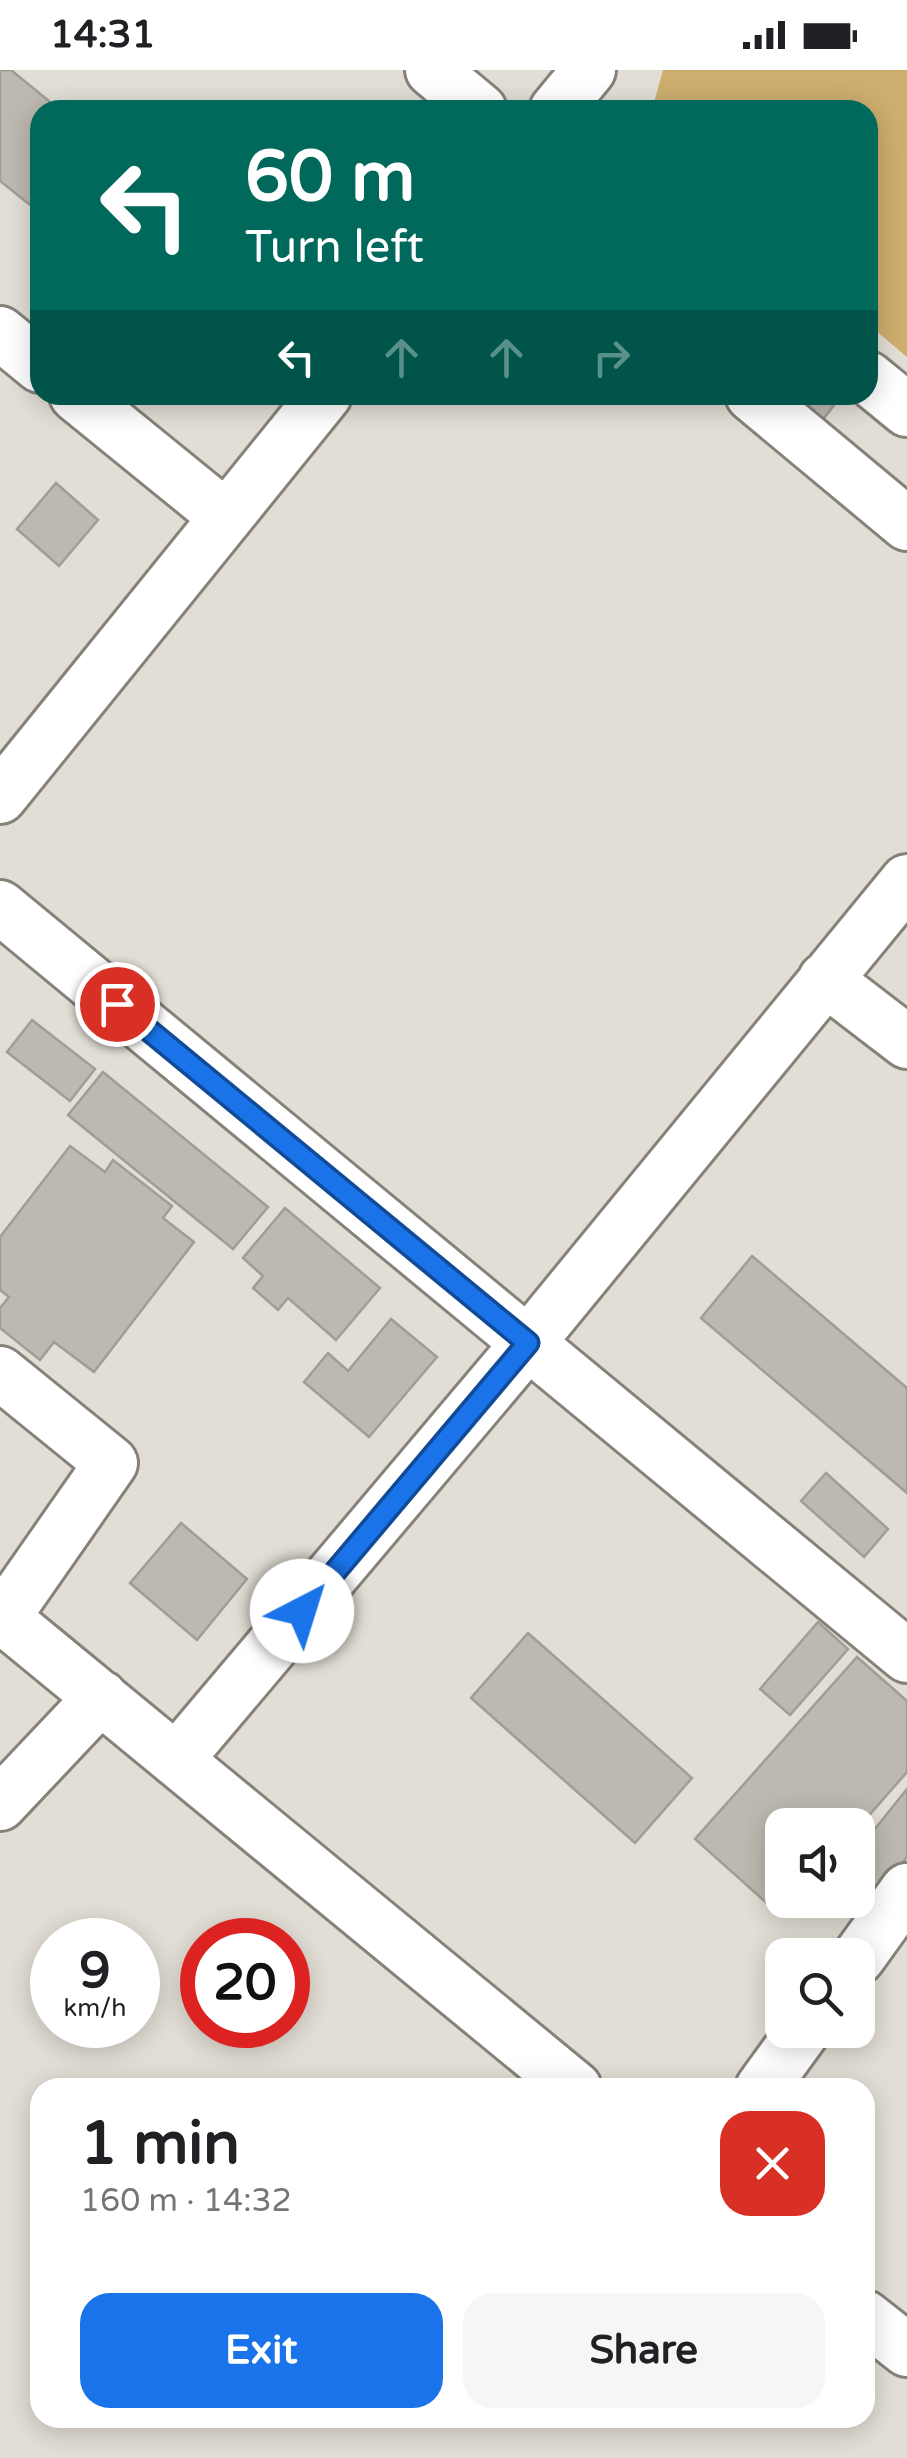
<!DOCTYPE html>
<meta charset="utf-8">
<style>
:root{--surface:#fff;--page:#f6f6f6;--text:#202124;--muted:#757577;--accent:#1a73e8}
body{margin:0;font-family:"Varela Round",sans-serif;background:var(--page);color:var(--text);height:100vh;display:flex;flex-direction:column;font-size:38px;white-space:nowrap}
*{box-sizing:border-box;margin:0}
p{font-size:32px;color:var(--muted)}
.icon{flex:none;width:55px;height:55px;fill:none;stroke:currentColor;stroke-width:2;stroke-linecap:round;stroke-linejoin:round}
.map{position:relative;flex:1;overflow:hidden}
.panel{position:absolute;left:30px;top:2008px;width:845px;height:350px;display:flex;flex-direction:column;background:var(--surface);border-radius:30px;box-shadow:0 5px 25px #0003}
.panel>*{flex:none}
.guide{position:absolute;left:30px;top:30px;width:848px;height:305px;border-radius:30px;box-shadow:0 5px 25px #0003;background:#00695c;color:#fff;overflow:hidden}
.fabs{position:absolute;left:765px;top:1738px;display:grid;gap:20px}
.fabs a{display:grid;place-items:center;width:110px;height:110px;border-radius:20px;background:var(--surface);box-shadow:0 5px 25px #0003;font-size:50px}
.speed{position:absolute;left:30px;top:1848px;display:flex;gap:20px;font-size:50px;font-weight:700;text-align:center}
.speed>*{display:grid;place-content:center;width:130px;height:130px;border-radius:50%;background:var(--surface);box-shadow:0 5px 25px #0003;line-height:1}
.speed small{font-size:25px;font-weight:400}
.speed .limit{border:15px solid #d22;background:#fff;color:#111}
.pin{position:absolute;display:grid;place-items:center;width:85px;height:85px;color:#fff;margin:-42px;border:5px solid #fff;border-radius:50%;box-shadow:0 2px 10px #0007}
.me{position:absolute;width:110px;margin:-55px;rotate:40deg;stroke-linejoin:round;filter:drop-shadow(0 0 8px #0008)}
.turn{display:flex;align-items:center;gap:35px;height:210px;padding:0 50px;font-size:45px}
.turn .icon{width:130px;height:130px;stroke-width:2.5}
.turn b{display:block;font-size:70px;line-height:85px}
.lanes{display:flex;align-items:center;height:95px;padding:0 50px;background:#0003;justify-content:center;gap:50px;direction:ltr}
.lanes .off{opacity:.35}
.round{display:grid;place-items:center;flex:none;width:105px;height:105px;border-radius:30px;background:var(--page)}
.head{display:flex;align-items:center;justify-content:space-between;height:170px;padding:0 50px}
h1{font-size:60px;font-weight:700;line-height:75px}
.primary-button{display:flex;gap:20px;margin-top:auto;padding:20px 50px}
.primary-button a{flex:1;height:115px;border-radius:30px;background:var(--accent);color:#fff;font-size:40px;font-weight:700;line-height:115px;text-align:center}
.primary-button a+a{background:var(--page);color:var(--text)}
.status{display:flex;justify-content:space-between;align-items:center;height:70px;padding:0 50px;background:var(--surface);direction:ltr}
.status svg{height:28px;fill:currentColor}
.map>svg:first-child{display:block}
.green{fill:#cdae6e}
.building{fill:#bdb8b0;stroke:#a19d95;stroke-width:2.5}
.lines{fill:none;stroke-linecap:round;stroke-linejoin:round}
.minor-casing{stroke:#86827a;stroke-width:58}
.minor{stroke:#fff;stroke-width:52}
.route-casing{stroke:#114b97;stroke-width:25}
.route{stroke:#1a73e8;stroke-width:18}
</style>
<div class="status"><b>14:31</b><svg viewBox="0 0 49 12"><path d="M0 12V9h3v3zM5 12V6h3v6zM10 12V3h3v9zM15 12V0h3v12zM26 1h20v11H26zM47 4h2v5h-2z"/></svg></div>
<div class="map">
<svg width="907" height="2388" viewBox="0 0 907 2388">
<rect width="100%" height="100%" fill="#e2ded5"/>
<path class="green" d="M663,0H907V287L868,254V40H652Z"/>
<path class="building" d="M0,0H11L60,40H40V143L0,111Z
M787,325H842L821,352Z
M56,413L98,450L59,496L17,459Z
M32,950L95,999L70,1031L7,982Z
M103,1002L268,1137L233,1179L68,1045Z
M70,1076L105,1102L113,1090L172,1136L163,1148L194,1172L94,1302L54,1272L40,1290L0,1258V1238L9,1227L0,1220V1167Z
M285,1138L380,1218L336,1270L288,1228L278,1240L253,1218L263,1206L243,1188Z
M752,1186L907,1318V1423L701,1248Z
M391,1249L437,1287L369,1367L304,1312L328,1283L348,1301Z
M826,1403L888,1459L864,1487L801,1431Z
M181,1453L247,1509L197,1570L130,1513Z
M818,1552L848,1579L790,1645L760,1619Z
M528,1563L692,1708L635,1773L471,1628Z
M857,1587L907,1631V1702L858,1758V1755H782V1830H793L780,1845L695,1769Z
M907,1719V1787L878,1823L858,1806V1780Z"/>
<g class="lines">
<defs>
<path id="minor" d="M432,0L480,40
M556,40L589,0
M0,263L40,296
M868,308L907,340
M76,325L226,447
M752,325L907,454
M0,727L325,325
M0,837L907,1586
M825,909L907,972
M0,1303L111,1393L3,1548
M0,1545L575,2018
M176,1690L528,1273L907,811
M0,1734L101,1627
M858,1888L907,1820
M762,2018L804,1960
M865,2247L907,2280"/>
</defs>
<use href="#minor" class="minor-casing"/>
<use href="#minor" class="minor"/>
</g>
<g class="lines">
<defs>
<path id="route" d="M117,934L528,1273L302,1541"/>
</defs>
<use href="#route" class="route-casing"/>
<use href="#route" class="route"/>
</g>
</svg>
<div class="fabs">
<a><svg class="icon" aria-label="sound" viewBox="0 0 24 24"><path d="M4 9h4l5-4v14l-5-4H4zM17 9q2 3 0 6"/></svg></a>
<a><svg class="icon" aria-label="search" viewBox="0 0 24 24"><circle cx="10" cy="10" r="6"/><path d="M15 15l6 6"/></svg></a>
</div>
<div class="speed"><div>9<small>km/h</small></div><div class="limit">20</div></div>
<div class="pin" style="left:117px;top:934px;background:#d93025"><svg class="icon" aria-label="arrive" viewBox="0 0 24 24"><path d="M6 21V4h12l-3 4 3 4H6"/></svg></div>
<svg class="me" style="left:302px;top:1541px" viewBox="-20 -20 40 40"><circle r="19" fill="#fff"/><path d="M0-13L10 11 0 6-10 11z" fill="#1a73e8"/></svg>
<div class="guide">
<div class="turn"><svg class="icon" aria-label="left" viewBox="0 0 24 24"><path d="M17 20v-9H6M10 6l-5 5 5 5"/></svg><div><b>60 m</b>Turn left</div></div>
<div class="lanes"><svg class="icon" aria-label="left" viewBox="0 0 24 24"><path d="M17 20v-9H6M10 6l-5 5 5 5"/></svg><svg class="icon off" aria-label="ahead" viewBox="0 0 24 24"><path d="M12 20V5M6 11l6-6 6 6"/></svg><svg class="icon off" aria-label="ahead" viewBox="0 0 24 24"><path d="M12 20V5M6 11l6-6 6 6"/></svg><svg class="icon off" aria-label="right" viewBox="0 0 24 24"><path d="M7 20v-9h11M14 6l5 5-5 5"/></svg></div>
</div>
<section class="panel">
<div class="head"><div><h1>1 min</h1><p>160 m · 14:32</p></div><a class="round" style="background:#d93025;color:#fff"><svg class="icon" aria-label="close" viewBox="0 0 24 24"><path d="M6 6l12 12M18 6L6 18"/></svg></a></div>
<div class="primary-button"><a>Exit</a><a>Share</a></div>
</section>
</div>
